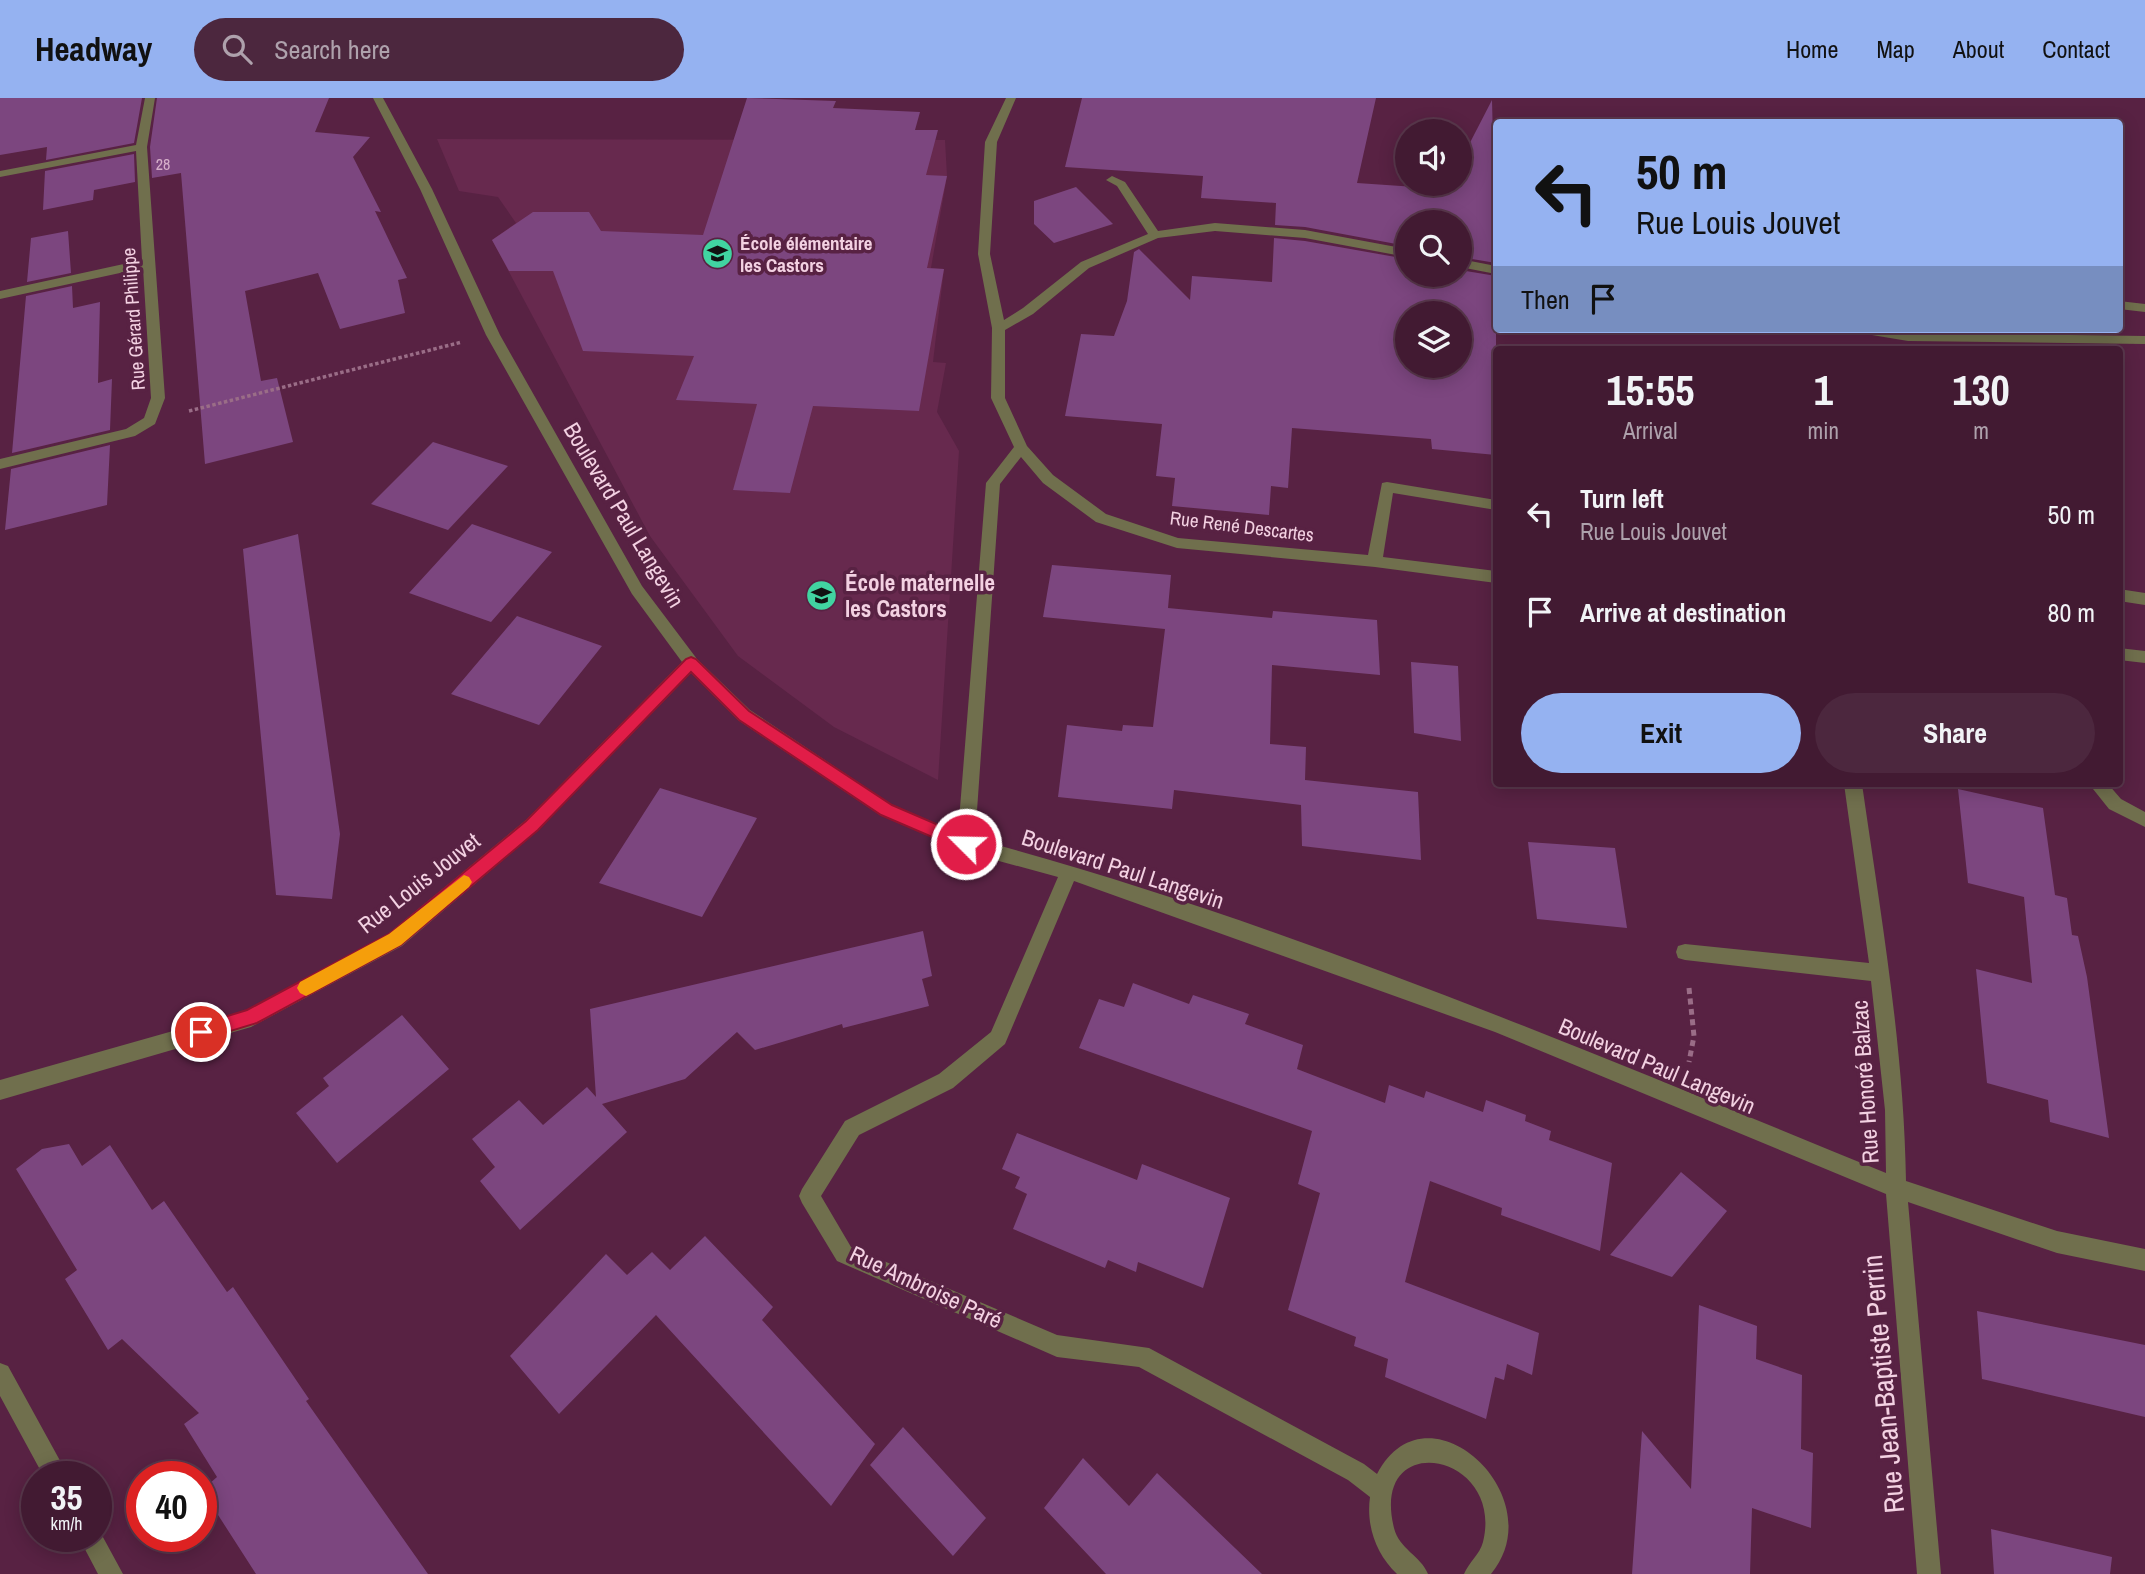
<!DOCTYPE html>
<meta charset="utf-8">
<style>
:root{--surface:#421a32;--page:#4c273e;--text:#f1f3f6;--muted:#aea1ac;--line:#5a384d;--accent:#95b2f1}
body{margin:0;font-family:"Archivo Narrow",sans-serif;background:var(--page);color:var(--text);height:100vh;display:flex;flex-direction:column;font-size:26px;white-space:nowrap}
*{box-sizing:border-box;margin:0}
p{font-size:23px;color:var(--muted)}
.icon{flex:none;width:38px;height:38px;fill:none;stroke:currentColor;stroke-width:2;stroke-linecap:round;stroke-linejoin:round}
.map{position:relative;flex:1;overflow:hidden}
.details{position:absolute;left:1493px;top:248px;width:630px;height:441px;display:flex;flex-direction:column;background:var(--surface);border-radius:7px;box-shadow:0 4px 18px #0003,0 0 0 2px var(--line)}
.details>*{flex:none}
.top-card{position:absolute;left:1493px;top:21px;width:630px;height:214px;border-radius:7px;box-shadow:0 4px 18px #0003,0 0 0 2px var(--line);background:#95b2f1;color:#111;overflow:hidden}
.fabs{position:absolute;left:1395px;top:21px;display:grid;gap:14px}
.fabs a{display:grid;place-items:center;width:77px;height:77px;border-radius:50%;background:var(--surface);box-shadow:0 4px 18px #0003,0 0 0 2px var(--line);font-size:35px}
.speed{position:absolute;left:21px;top:1363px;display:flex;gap:14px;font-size:35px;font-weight:700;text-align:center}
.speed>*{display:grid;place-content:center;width:91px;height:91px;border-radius:50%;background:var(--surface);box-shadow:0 4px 18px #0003,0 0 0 2px var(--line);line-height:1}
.speed small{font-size:18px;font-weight:400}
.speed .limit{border:10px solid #d22;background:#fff;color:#111}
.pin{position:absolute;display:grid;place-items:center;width:60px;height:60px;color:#fff;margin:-30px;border:4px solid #fff;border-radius:50%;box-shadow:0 2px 7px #0007}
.me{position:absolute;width:77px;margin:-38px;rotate:293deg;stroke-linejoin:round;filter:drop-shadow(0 0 5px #0008)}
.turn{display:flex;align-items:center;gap:24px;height:147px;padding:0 28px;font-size:32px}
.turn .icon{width:91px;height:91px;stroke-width:2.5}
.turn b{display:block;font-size:49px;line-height:60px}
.then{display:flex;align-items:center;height:66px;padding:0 28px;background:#0003;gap:14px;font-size:26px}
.eta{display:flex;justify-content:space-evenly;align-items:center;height:119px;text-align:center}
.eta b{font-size:42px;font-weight:700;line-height:49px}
.action{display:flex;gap:14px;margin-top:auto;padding:14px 28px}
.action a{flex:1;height:80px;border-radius:42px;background:var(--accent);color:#111;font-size:28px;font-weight:700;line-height:80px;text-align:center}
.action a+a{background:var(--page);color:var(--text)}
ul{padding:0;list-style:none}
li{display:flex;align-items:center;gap:21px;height:98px;padding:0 28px}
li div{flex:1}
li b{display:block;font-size:26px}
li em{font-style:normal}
header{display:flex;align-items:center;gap:42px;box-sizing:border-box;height:98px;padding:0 35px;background:var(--accent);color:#111}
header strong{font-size:33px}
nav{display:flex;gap:38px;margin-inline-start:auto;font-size:24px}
.search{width:490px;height:63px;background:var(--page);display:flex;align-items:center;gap:18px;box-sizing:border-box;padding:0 24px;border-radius:38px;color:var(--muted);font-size:26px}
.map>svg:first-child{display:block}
.built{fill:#67294e}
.building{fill:#7c467f;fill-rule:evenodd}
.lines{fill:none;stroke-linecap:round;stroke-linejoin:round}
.path-far1{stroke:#9a6d87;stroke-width:3.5;stroke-dasharray:3.5 2.5;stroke-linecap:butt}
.path{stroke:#9a6d87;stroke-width:5;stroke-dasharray:6 4.5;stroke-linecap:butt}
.minor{fill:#706f4d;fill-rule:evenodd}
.route{fill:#e11d48;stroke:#92132f;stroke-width:2}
.slow{fill:#f59e0b}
.labels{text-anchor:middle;stroke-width:7;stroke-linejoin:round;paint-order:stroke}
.far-number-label{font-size:16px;fill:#d5aec9}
.far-poi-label{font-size:19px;font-weight:bold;fill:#f3d1e2;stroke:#582243;text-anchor:start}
.far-street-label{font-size:19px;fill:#f3d1e2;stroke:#582243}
.street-label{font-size:23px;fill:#f3d1e2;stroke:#582243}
.poi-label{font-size:23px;font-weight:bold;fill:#f3d1e2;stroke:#582243;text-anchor:start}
.near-street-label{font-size:28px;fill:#f3d1e2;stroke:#582243}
</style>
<header>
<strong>Headway</strong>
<div class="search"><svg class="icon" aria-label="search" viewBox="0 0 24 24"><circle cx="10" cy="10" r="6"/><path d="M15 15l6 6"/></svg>Search here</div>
<nav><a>Home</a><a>Map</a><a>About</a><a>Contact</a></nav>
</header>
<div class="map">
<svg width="2145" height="1476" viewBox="0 0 2145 1476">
<rect width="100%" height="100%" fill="#582243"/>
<path class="built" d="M437,41L945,42L947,78L931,170L944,171L933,264L946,265L937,314L959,353L938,682L834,629L738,558L650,438L492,142L516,125L498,99L459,93Z"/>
<path class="building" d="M0,0H142L134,45L46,62L47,49L0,57Z
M157,0H329L315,34L370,39L353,59L381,114L375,113L407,180L398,182L405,215L340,231L318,175L245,193L261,283L277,280L293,344L205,366L181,75L152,80L150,49Z
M747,0L836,3L833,10L920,14L915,32H938L926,77L947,78L927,170L944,171L919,313L813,308L790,395L733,392L757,306L676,302L694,258L583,253L553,173H509L492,142L533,114H589L601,133L703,137Z
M1082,0H1376L1357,85L1445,91L1448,86H1460V64L1492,2L1496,165L1460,159V124H1407V148L1305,129L1275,127L1276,105L1201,100L1203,78L1065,69Z
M134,56L135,84L94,92L93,102L43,112L45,73Z
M1076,89L1113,126L1054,145L1034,126V103Z
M68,133L71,175L27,184L31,140Z
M1274,140L1305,143L1407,161V177H1460V172L1496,178V357L1432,351L1431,341L1292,330L1288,390L1271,388L1269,417L1172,408L1175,380L1156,378L1162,326L1065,318L1081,236L1114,238L1127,203L1134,154L1139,151L1190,202L1192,178L1272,184ZM1407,215H1460V268H1407Z
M72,188L73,210L100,204L98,285L112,281L110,332L12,355L26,198Z
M433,344L508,368L448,432L371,406Z
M110,347L107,407L5,432L11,371Z
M472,426L552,454L491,524L409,495Z
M298,436L340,736L332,801L276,797L243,451Z
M1052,467L1171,477L1168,510L1272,520L1273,513L1377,522L1380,577L1272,567L1270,646L1306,649L1305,682L1418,694L1421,762L1302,748L1301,707L1174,692L1172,711L1058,699L1067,627L1122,633L1123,627L1153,629L1165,531L1043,519Z
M517,518L602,548L539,627L451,596Z
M1411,564L1458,568L1461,643L1414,635Z
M660,690L757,720L702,819L599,785Z
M1958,691L2043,710L2055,797L2067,800L2072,837L2078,838L2087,879L2109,1040L2050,1024L2048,1002L1987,985L1976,871L2032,885L2024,799L1968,785Z
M1528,744L1615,750L1627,830L1537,821Z
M923,833L932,878L922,881L929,908L843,930L842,926L755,952L737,934L685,981L602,1006L627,1034L520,1132L480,1083L495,1069L472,1041L519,1002L543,1027L587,989L596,999L590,911Z
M1133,885L1189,906L1193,897L1249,916L1245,926L1303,947L1297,971L1385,1005L1389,987L1424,1000L1426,993L1483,1014L1486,1002L1526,1017L1525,1023L1551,1033L1549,1042L1612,1065L1600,1153L1501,1117L1502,1110L1430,1083L1405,1184L1539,1235L1532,1277L1507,1266L1504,1282L1495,1279L1486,1321L1385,1279L1388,1261L1354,1248L1356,1239L1288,1212L1320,1095L1298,1086L1312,1033L1079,950L1099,901L1124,909Z
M402,917L449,971L337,1065L296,1015L329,988L323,980Z
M1017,1035L1137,1082L1142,1066L1230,1100L1203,1190L1138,1164L1136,1174L1108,1162L1105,1170L1013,1131L1027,1096L1015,1090L1020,1079L1002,1071Z
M69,1046L82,1068L110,1047L152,1112L164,1103L227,1194L233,1189L309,1301L306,1303L428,1476H256L202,1392L217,1379L184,1326L199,1315L122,1241L108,1252L65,1181L77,1172L16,1071L42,1051Z
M1681,1074L1727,1113L1672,1179L1610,1157Z
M705,1138L773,1209L762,1222L875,1346L831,1408L656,1217L559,1316L510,1258L606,1156L627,1177L652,1154L670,1172Z
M1699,1207L1757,1228L1756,1261L1802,1277L1801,1351L1813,1355L1811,1430L1752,1410L1750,1476H1632L1642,1333L1691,1391Z
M1977,1213L2145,1247V1319L1982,1281Z
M903,1329L986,1420L953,1458L870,1367Z
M1083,1360L1129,1408L1157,1375L1262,1476H1106L1044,1410Z
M1991,1431L2112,1459L2110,1476H1994Z"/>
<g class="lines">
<path class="path-far1" d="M189,313L462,244"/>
<path class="path" d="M1689,890L1694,938L1689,964"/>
<path class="minor" d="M145,0H155L147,49L165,300L155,326L135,338L0,371V361L126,331L144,320L151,300L143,170L0,201V193L142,162L136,53L0,79V73L136,47Z
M373,0H383L432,91L500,237L642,488L697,561L750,612L892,707L958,735L986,385L1014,349L991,300L992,230L978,156L985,44L1006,0H1016L997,44L990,156L1004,222L1023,210L1081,164L1148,136L1117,88L1106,82L1112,78L1125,84L1158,133L1215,125L1305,132L1407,151V159L1305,140L1215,133L1158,140L1089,170L1033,216L1005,232V300L1027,348L1053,377L1106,416L1178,440L1368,457L1382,385L1387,384L1496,402V412L1393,395L1383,459L1496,473V485L1375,469L1177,450L1096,424L1043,385L1021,359L1000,386L975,741C1288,825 1587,953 1886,1075L1885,1012L1871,883L1685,862L1678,860L1676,854L1678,848L1685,846L1869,865L1844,686H1862C1881,818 1904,950 1906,1083L2057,1133L2145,1151V1173L2057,1155L1908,1104L1941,1476H1917L1886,1096L1495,934L1074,783L1005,946L953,990L859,1037L821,1098L851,1149L1057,1237L1149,1250L1364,1366L1377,1376C1427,1280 1555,1399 1491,1476H1464C1469,1464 1480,1456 1483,1444C1505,1354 1369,1329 1394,1430C1399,1451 1421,1458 1428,1476H1397C1376,1456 1366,1428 1370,1399L1348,1382L1139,1269L1057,1259L837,1163L802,1105L799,1098L802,1091L845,1023L939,976L991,934L1058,779L966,754L880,717L738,622L691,575L538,732L402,848L251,929L0,1002V982L247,912L388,836L526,722L682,564L632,496L486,237L420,91Z
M1460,161L1496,168V176L1460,169Z
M2119,203L2145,206V214L2119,211Z
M1853,231H1885L1908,235L2145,238V246L1908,243L1860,235Z
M2119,491L2145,495V507L2119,503Z
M2119,550L2145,553V565L2119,562Z
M2089,686H2108L2121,701L2145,714V729L2109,711Z
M0,1265L8,1268L69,1379H44L0,1298Z
M96,1429L98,1430L123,1476H98L78,1438H96Z"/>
</g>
<path class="route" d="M691,559L696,561L749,613L892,707L971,741L974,746L971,751H960L881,717L739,622L691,574L538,732L401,847L257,925L201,942L195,940L192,934L195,928L247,912L389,836L526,723L686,561Z"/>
<path class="slow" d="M464,777L469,779L472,784L469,789L401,847L312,895L306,898L300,895L297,890L300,884L389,836Z"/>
<defs>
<symbol id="school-disc" viewBox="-11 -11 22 22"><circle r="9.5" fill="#41d4a1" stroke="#582243"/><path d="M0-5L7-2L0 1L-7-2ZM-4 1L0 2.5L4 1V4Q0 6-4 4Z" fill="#111"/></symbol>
</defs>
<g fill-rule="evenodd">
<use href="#school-disc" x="700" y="138" width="35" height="35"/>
<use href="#school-disc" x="804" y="480" width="35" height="35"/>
</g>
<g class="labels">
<g class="far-number-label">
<text x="163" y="72">28</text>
</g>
<g class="far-poi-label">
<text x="740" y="152">École élémentaire<tspan x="740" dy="22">les Castors</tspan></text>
</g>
<g class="far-street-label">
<text transform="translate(133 221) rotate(-94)" y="7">Rue Gérard Philippe</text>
<text transform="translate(1242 428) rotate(7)" y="7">Rue René Descartes</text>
</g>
<g class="street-label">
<text transform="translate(624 417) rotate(59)" y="8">Boulevard Paul Langevin</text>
<text transform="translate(1123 771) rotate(18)" y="8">Boulevard Paul Langevin</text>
<text transform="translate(419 785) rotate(-38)" y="8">Rue Louis Jouvet</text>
<text transform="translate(1657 968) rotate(23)" y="8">Boulevard Paul Langevin</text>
<text transform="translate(1865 984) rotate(-94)" y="8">Rue Honoré Balzac</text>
<text transform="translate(926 1189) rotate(25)" y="8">Rue Ambroise Paré</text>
</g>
<g class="poi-label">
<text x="845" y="493">École maternelle<tspan x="845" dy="26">les Castors</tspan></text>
</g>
<g class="near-street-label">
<text transform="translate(1883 1286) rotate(-95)" y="10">Rue Jean-Baptiste Perrin</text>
</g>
</g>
</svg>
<div class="fabs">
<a><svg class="icon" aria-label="sound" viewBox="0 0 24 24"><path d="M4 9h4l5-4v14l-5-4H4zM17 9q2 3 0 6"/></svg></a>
<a><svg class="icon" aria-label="search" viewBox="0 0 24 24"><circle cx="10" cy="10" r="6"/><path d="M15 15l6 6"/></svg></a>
<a><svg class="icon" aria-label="layers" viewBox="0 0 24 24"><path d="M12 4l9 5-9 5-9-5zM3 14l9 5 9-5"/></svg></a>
</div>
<div class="speed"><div>35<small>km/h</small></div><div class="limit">40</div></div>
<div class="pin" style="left:201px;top:934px;background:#d93025"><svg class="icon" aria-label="arrive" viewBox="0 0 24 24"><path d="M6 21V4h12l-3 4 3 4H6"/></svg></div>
<svg class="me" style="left:966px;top:746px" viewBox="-20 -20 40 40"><circle r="17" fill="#e11d48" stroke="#fff" stroke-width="3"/><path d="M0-11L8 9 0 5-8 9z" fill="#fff"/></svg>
<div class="top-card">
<div class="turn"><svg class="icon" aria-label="left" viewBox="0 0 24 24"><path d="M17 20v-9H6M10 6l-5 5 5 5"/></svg><div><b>50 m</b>Rue Louis Jouvet</div></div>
<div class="then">Then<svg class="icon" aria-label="arrive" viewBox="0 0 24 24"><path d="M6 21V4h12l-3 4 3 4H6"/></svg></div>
</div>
<section class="details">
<div class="eta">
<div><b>15:55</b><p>Arrival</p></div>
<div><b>1</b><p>min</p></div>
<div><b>130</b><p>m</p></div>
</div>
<ul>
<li><svg class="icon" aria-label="left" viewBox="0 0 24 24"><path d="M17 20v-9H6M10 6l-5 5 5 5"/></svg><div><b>Turn left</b><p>Rue Louis Jouvet</p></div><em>50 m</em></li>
<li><svg class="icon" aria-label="arrive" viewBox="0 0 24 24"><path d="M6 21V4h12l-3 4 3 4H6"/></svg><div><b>Arrive at destination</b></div><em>80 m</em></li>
</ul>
<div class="action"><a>Exit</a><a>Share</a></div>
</section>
</div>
